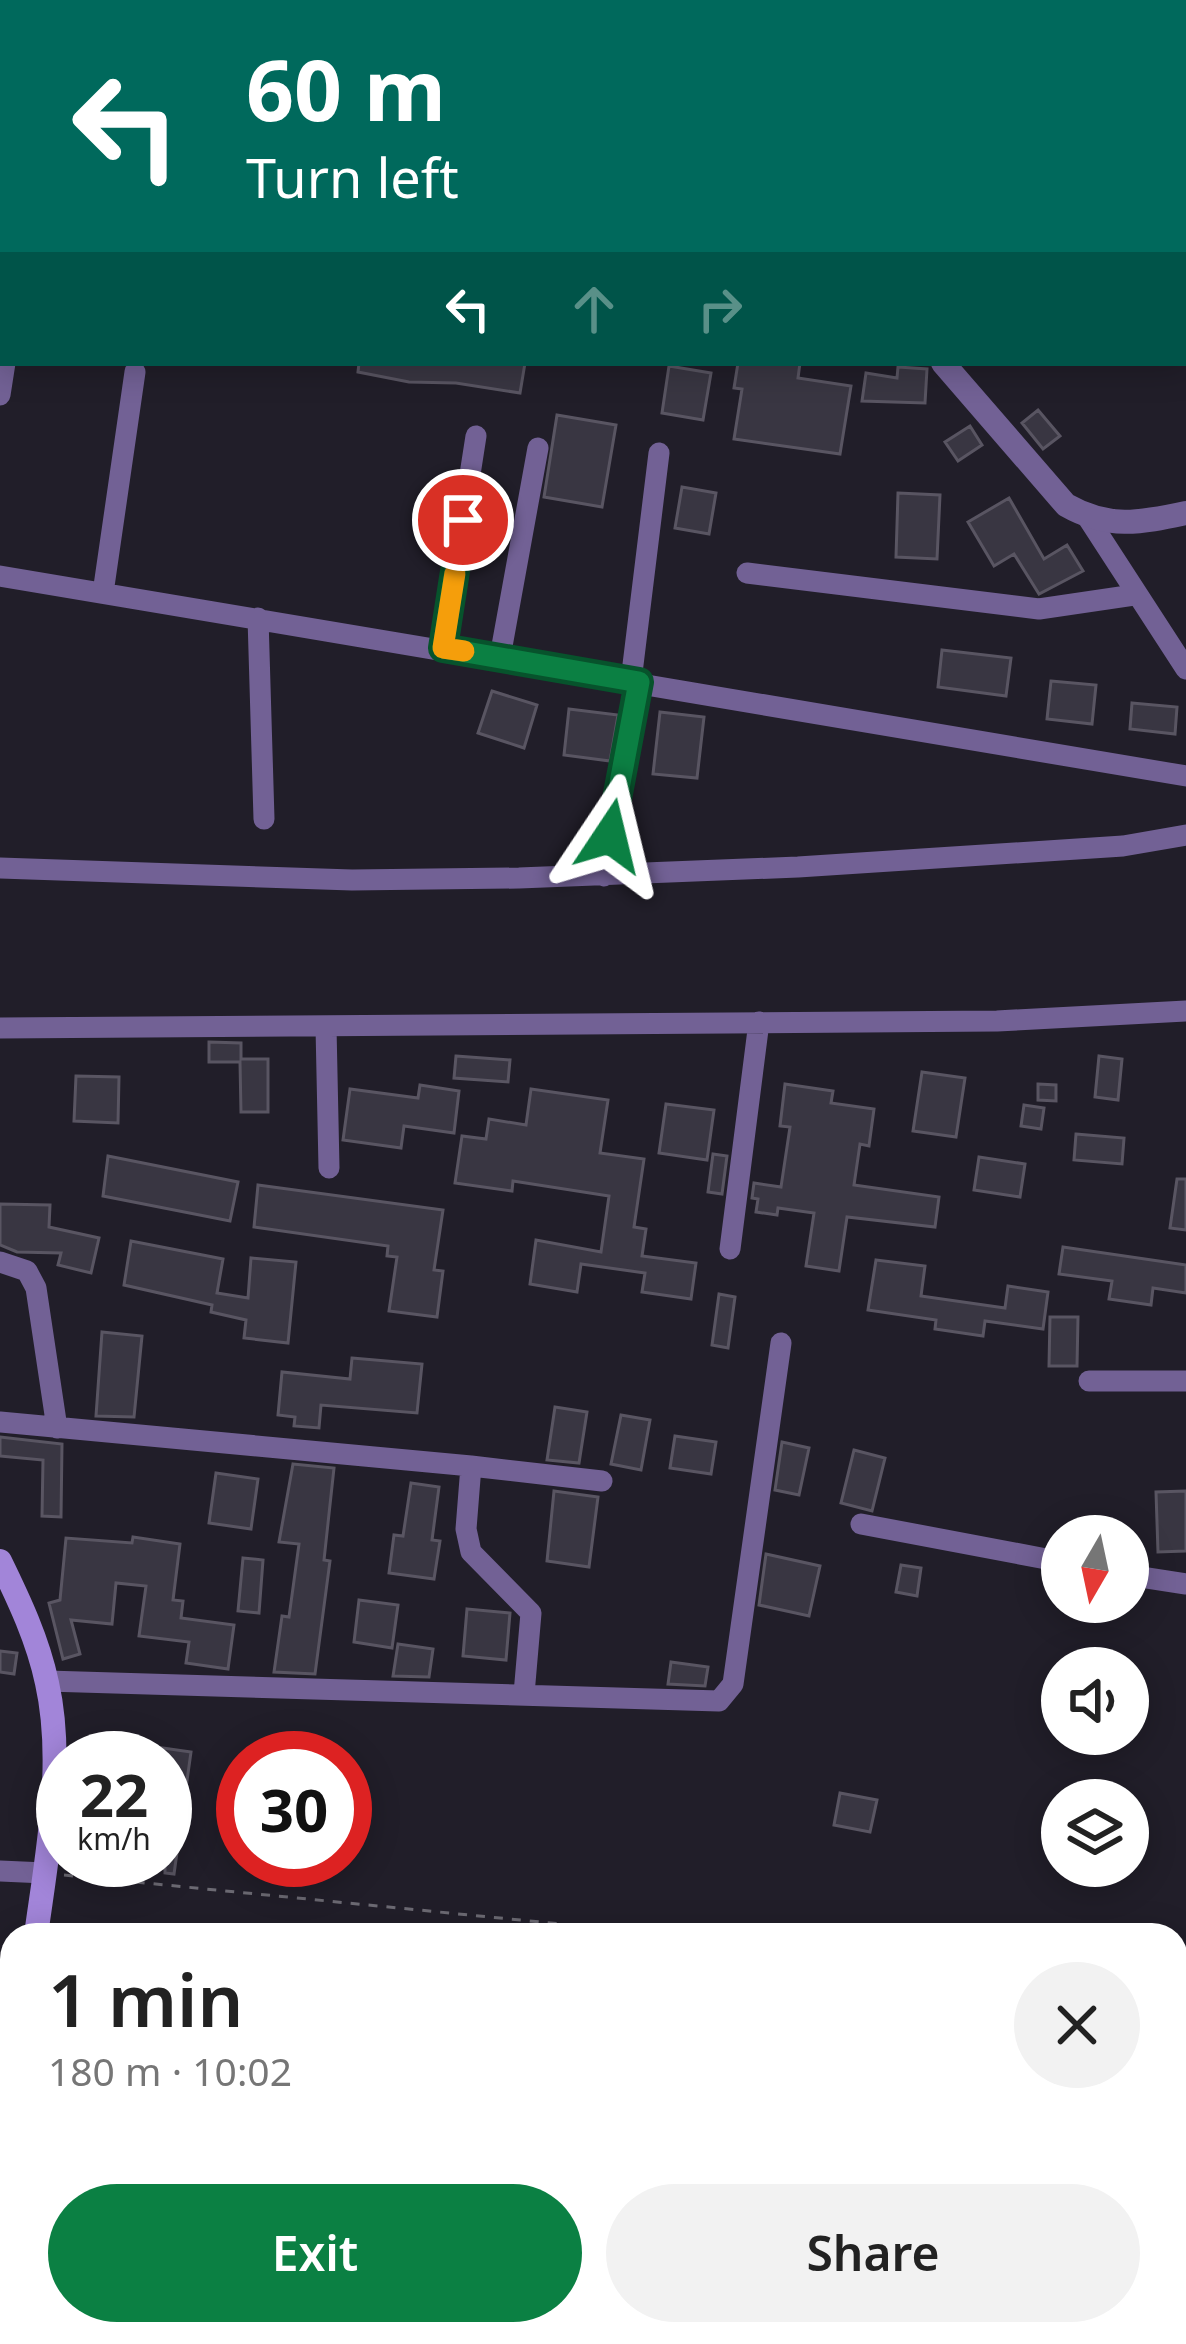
<!DOCTYPE html>
<meta charset="utf-8">
<style>
:root{--surface:#fff;--page:#f2f2f2;--text:#222;--muted:#767676;--accent:#0b8043}
body{margin:0;font-family:"Noto Sans",sans-serif;background:var(--page);color:var(--text);height:100vh;display:flex;flex-direction:column;font-size:45px;white-space:nowrap}
*{box-sizing:border-box;margin:0}
p{font-size:39px;color:var(--muted)}
.icon{flex:none;width:66px;height:66px;fill:none;stroke:currentColor;stroke-width:2;stroke-linecap:round;stroke-linejoin:round}
.map{position:relative;flex:1;overflow:hidden}
.details{position:absolute;left:0px;top:1923px;width:1188px;height:423px;display:flex;flex-direction:column;background:var(--surface);border-radius:36px 36px 0 0;box-shadow:0 6px 30px #0003}
.details>*{flex:none}
.top-card{position:absolute;left:0px;top:0px;width:1188px;height:366px;box-shadow:0 6px 30px #0003;background:#00695c;color:#fff;overflow:hidden}
.needle{width:78px;rotate:189deg}
.fabs{position:absolute;left:1041px;top:1515px;display:grid;gap:24px}
.fabs a{display:grid;place-items:center;width:108px;height:108px;border-radius:50%;background:var(--surface);box-shadow:0 6px 30px #0003;font-size:60px}
.speed{position:absolute;left:36px;top:1731px;display:flex;gap:24px;font-size:60px;font-weight:700;text-align:center}
.speed>*{display:grid;place-content:center;width:156px;height:156px;border-radius:50%;background:var(--surface);box-shadow:0 6px 30px #0003;line-height:1}
.speed small{font-size:30px;font-weight:400}
.speed .limit{border:18px solid #d22;background:#fff;color:#111}
.pin{position:absolute;display:grid;place-items:center;width:102px;height:102px;color:#fff;margin:-51px;border:6px solid #fff;border-radius:50%;box-shadow:0 3px 12px #0007}
.me{position:absolute;width:132px;margin:-66px;rotate:10deg;stroke-linejoin:round;filter:drop-shadow(0 0 9px #0008)}
.turn{display:flex;align-items:center;gap:42px;height:252px;padding:0 48px;font-size:54px}
.turn .icon{width:156px;height:156px;stroke-width:2.5}
.turn b{display:block;font-size:84px;line-height:102px}
.lanes{display:flex;align-items:center;height:114px;padding:0 48px;background:#0003;justify-content:center;gap:60px;direction:ltr}
.lanes .off{opacity:.35}
.round{display:grid;place-items:center;flex:none;width:126px;height:126px;border-radius:63px;background:var(--page)}
.overview{display:flex;align-items:center;justify-content:space-between;height:204px;padding:0 48px}
h1{font-size:72px;font-weight:600;line-height:90px}
.cta{display:flex;gap:24px;margin-top:auto;padding:24px 48px}
.cta a{flex:1;height:138px;border-radius:72px;background:var(--accent);color:#fff;font-size:48px;font-weight:600;line-height:138px;text-align:center}
.cta a+a{background:var(--page);color:var(--text)}
.map>svg:first-child{display:block}
.building{fill:#393642;stroke:#595562;stroke-width:3}
.lines{fill:none;stroke-linecap:round;stroke-linejoin:round}
.path{stroke:#6c6a73;stroke-width:3;stroke-dasharray:9 9;stroke-linecap:butt}
.minor{stroke:#726195;stroke-width:21}
.tertiary{stroke:#726195;stroke-width:24}
.secondary{stroke:#a285d9;stroke-width:24}
.route-casing{stroke:#07532c;stroke-width:30}
.route{stroke:#0b8043;stroke-width:21}
.slow{stroke:#f59e0b;stroke-width:21}
</style>
<div class="map">
<svg width="1186" height="2344" viewBox="0 0 1186 2344">
<rect width="100%" height="100%" fill="#211e29"/>
<path class="building" d="M359,363H525L520,393L456,383L409,382L358,372Z
M738,363H800L798,378L851,386L840,454L734,439L742,389L734,388Z
M669,366L711,373L703,420L662,413Z
M898,367L927,369L925,403L862,401L866,373L897,378Z
M1038,410L1060,436L1043,449L1022,423Z
M557,415L616,425L602,507L544,497Z
M970,426L982,445L958,461L945,442Z
M682,487L716,493L709,534L675,528Z
M898,493L940,495L937,559L896,557Z
M1009,498L1044,559L1067,545L1083,571L1039,594L1014,554L994,566L968,522Z
M942,650L1011,658L1006,696L938,687Z
M1051,681L1096,685L1092,724L1047,719Z
M492,691L537,705L524,748L478,733Z
M1132,703L1177,707L1175,734L1130,729Z
M569,709L618,715L610,761L564,755Z
M660,712L704,717L697,778L653,774Z
M209,1042L241,1043V1059H268V1112H241L240,1062H209Z
M456,1056L510,1060L508,1082L454,1078Z
M1099,1056L1122,1059L1118,1100L1095,1097Z
M922,1072L965,1078L956,1137L913,1131Z
M76,1076L119,1077L118,1123L74,1121Z
M785,1084L833,1091L831,1103L874,1109L869,1146L860,1144L854,1185L939,1197L935,1227L847,1217L839,1271L806,1266L814,1213L778,1208L777,1215L756,1212L758,1199L752,1198L754,1183L781,1187L790,1127L780,1126Z
M1038,1084L1056,1085V1101L1038,1100Z
M420,1085L459,1091L454,1133L404,1126L401,1148L343,1140L350,1089L418,1098Z
M531,1089L608,1100L600,1153L644,1159L634,1227L646,1229L642,1256L696,1263L691,1299L642,1292L645,1273L581,1264L577,1292L530,1284L536,1240L601,1252L609,1196L513,1181L512,1191L455,1183L462,1136L486,1139L489,1119L526,1125Z
M666,1104L714,1110L707,1160L659,1153Z
M1024,1105L1044,1108L1041,1129L1021,1126Z
M1076,1134L1124,1138L1122,1164L1074,1160Z
M713,1154L727,1156L722,1194L708,1192Z
M108,1156L238,1182L230,1221L103,1196Z
M979,1157L1025,1164L1020,1197L974,1190Z
M1177,1179H1186V1230L1170,1228Z
M258,1185L443,1210L434,1270L443,1271L437,1317L389,1311L397,1257L387,1256L388,1246L254,1227Z
M0,1204L50,1205L49,1227L99,1238L91,1273L58,1265L61,1253L17,1252L0,1245Z
M131,1241L223,1259L217,1293L248,1298L251,1258L296,1262L288,1343L244,1338L246,1320L211,1312L212,1305L124,1285Z
M1063,1247L1186,1265V1293L1153,1288L1151,1305L1109,1299L1112,1281L1059,1274Z
M876,1260L925,1266L921,1296L1005,1308L1008,1286L1048,1292L1043,1329L985,1321L983,1336L935,1329L936,1320L868,1310Z
M719,1294L735,1297L728,1348L712,1345Z
M1050,1317H1078L1077,1366H1049Z
M102,1332L142,1336L134,1417L96,1416Z
M352,1358L422,1364L417,1413L321,1405L319,1428L294,1426L295,1417L278,1415L282,1372L350,1379Z
M555,1407L587,1412L579,1463L547,1460Z
M621,1415L650,1420L641,1470L611,1464Z
M675,1436L716,1442L711,1474L670,1468Z
M0,1437L62,1444L61,1517L42,1516L43,1460L0,1456Z
M782,1442L809,1448L799,1495L775,1490Z
M854,1450L885,1458L872,1511L841,1503Z
M293,1464L334,1468L324,1560L330,1561L315,1674L274,1672L282,1616L289,1617L299,1544L279,1542Z
M216,1473L258,1479L251,1529L209,1523Z
M411,1483L439,1487L432,1540L440,1541L434,1579L389,1573L394,1535L403,1536Z
M554,1491L598,1497L589,1567L547,1561Z
M1186,1491V1551L1158,1552L1156,1492Z
M133,1537L180,1544L173,1600L183,1601L181,1618L234,1625L228,1669L186,1663L189,1642L139,1636L146,1586L116,1583L112,1624L71,1620L80,1654L63,1659L49,1603L60,1600L66,1538L132,1543Z
M766,1554L820,1566L809,1616L759,1605Z
M243,1558L263,1560L259,1613L238,1611Z
M901,1565L921,1568L917,1596L896,1592Z
M359,1600L398,1605L392,1648L354,1642Z
M467,1609L510,1613L506,1660L463,1656Z
M398,1644L433,1649L429,1677L393,1676Z
M0,1651L17,1653L14,1674L0,1672Z
M671,1662L708,1667L705,1686L668,1684Z
M121,1742L191,1752L174,1874L165,1873V1758H119Z
M840,1793L877,1800L870,1832L834,1825Z"/>
<g class="lines">
<path class="path" d="M64,1875L672,1935
M1176,2019L1186,2021
M768,2344L770,2334"/>
<path class="minor" d="M327,0V3
M546,0L547,3
M877,0L879,3
M0,86L3,87
M0,289L3,290
M1185,302L1186,303
M0,395L5,363
M1088,518L1186,669
M747,573L1039,609L1134,595
M0,576L1186,776
M103,593L135,372
M258,618L264,819
M443,648L476,436
M500,657L538,448
M631,681L659,453
M0,868L352,880L519,878L798,867L1123,846L1186,835
M604,876L639,682
M326,1027L329,1168
M0,1028L997,1021L1186,1011
M730,1249L759,1022
M0,1262L27,1271L36,1288L57,1428
M1089,1381H1186
M0,1422L471,1466L466,1529L471,1552L531,1613L524,1694
M471,1466L602,1481
M861,1524L1062,1562
M1128,1575L1186,1584
M47,1681L719,1701L733,1684L781,1343
M0,1871L45,1873"/>
<path class="tertiary" d="M658,0L660,3
M943,363L1066,505C1108,529 1140,523 1186,513"/>
<path class="secondary" d="M0,1561C19,1600 38,1640 47,1683C65,1763 47,1855 36,1935
M0,2148L12,2078"/>
</g>
<g class="lines">
<defs>
<path id="route" d="M463,520L443,648L639,682L610,836"/>
</defs>
<use href="#route" class="route-casing"/>
<use href="#route" class="route"/>
<path class="slow" d="M455,573L443,648L464,651"/>
</g>
</svg>
<div class="fabs">
<a><svg class="needle" viewBox="-14 -14 28 28"><path d="M0-13l5 13h-10z" fill="#e53935"/><path d="M0 13l5-13h-10z" fill="#767676"/></svg></a>
<a><svg class="icon" aria-label="sound" viewBox="0 0 24 24"><path d="M4 9h4l5-4v14l-5-4H4zM17 9q2 3 0 6"/></svg></a>
<a><svg class="icon" aria-label="layers" viewBox="0 0 24 24"><path d="M12 4l9 5-9 5-9-5zM3 14l9 5 9-5"/></svg></a>
</div>
<div class="speed"><div>22<small>km/h</small></div><div class="limit">30</div></div>
<div class="pin" style="left:463px;top:520px;background:#d93025"><svg class="icon" aria-label="arrive" viewBox="0 0 24 24"><path d="M6 21V4h12l-3 4 3 4H6"/></svg></div>
<svg class="me" style="left:610px;top:836px" viewBox="-20 -20 40 40"><path d="M0-17L14 15 0 8-14 15z" fill="#0b8043" stroke="#fff" stroke-width="4"/></svg>
<div class="top-card">
<div class="turn"><svg class="icon" aria-label="left" viewBox="0 0 24 24"><path d="M17 20v-9H6M10 6l-5 5 5 5"/></svg><div><b>60 m</b>Turn left</div></div>
<div class="lanes"><svg class="icon" aria-label="left" viewBox="0 0 24 24"><path d="M17 20v-9H6M10 6l-5 5 5 5"/></svg><svg class="icon off" aria-label="ahead" viewBox="0 0 24 24"><path d="M12 20V5M6 11l6-6 6 6"/></svg><svg class="icon off" aria-label="right" viewBox="0 0 24 24"><path d="M7 20v-9h11M14 6l5 5-5 5"/></svg></div>
</div>
<section class="details">
<div class="overview"><div><h1>1 min</h1><p>180 m · 10:02</p></div><a class="round"><svg class="icon" aria-label="close" viewBox="0 0 24 24"><path d="M6 6l12 12M18 6L6 18"/></svg></a></div>
<div class="cta"><a>Exit</a><a>Share</a></div>
</section>
</div>
